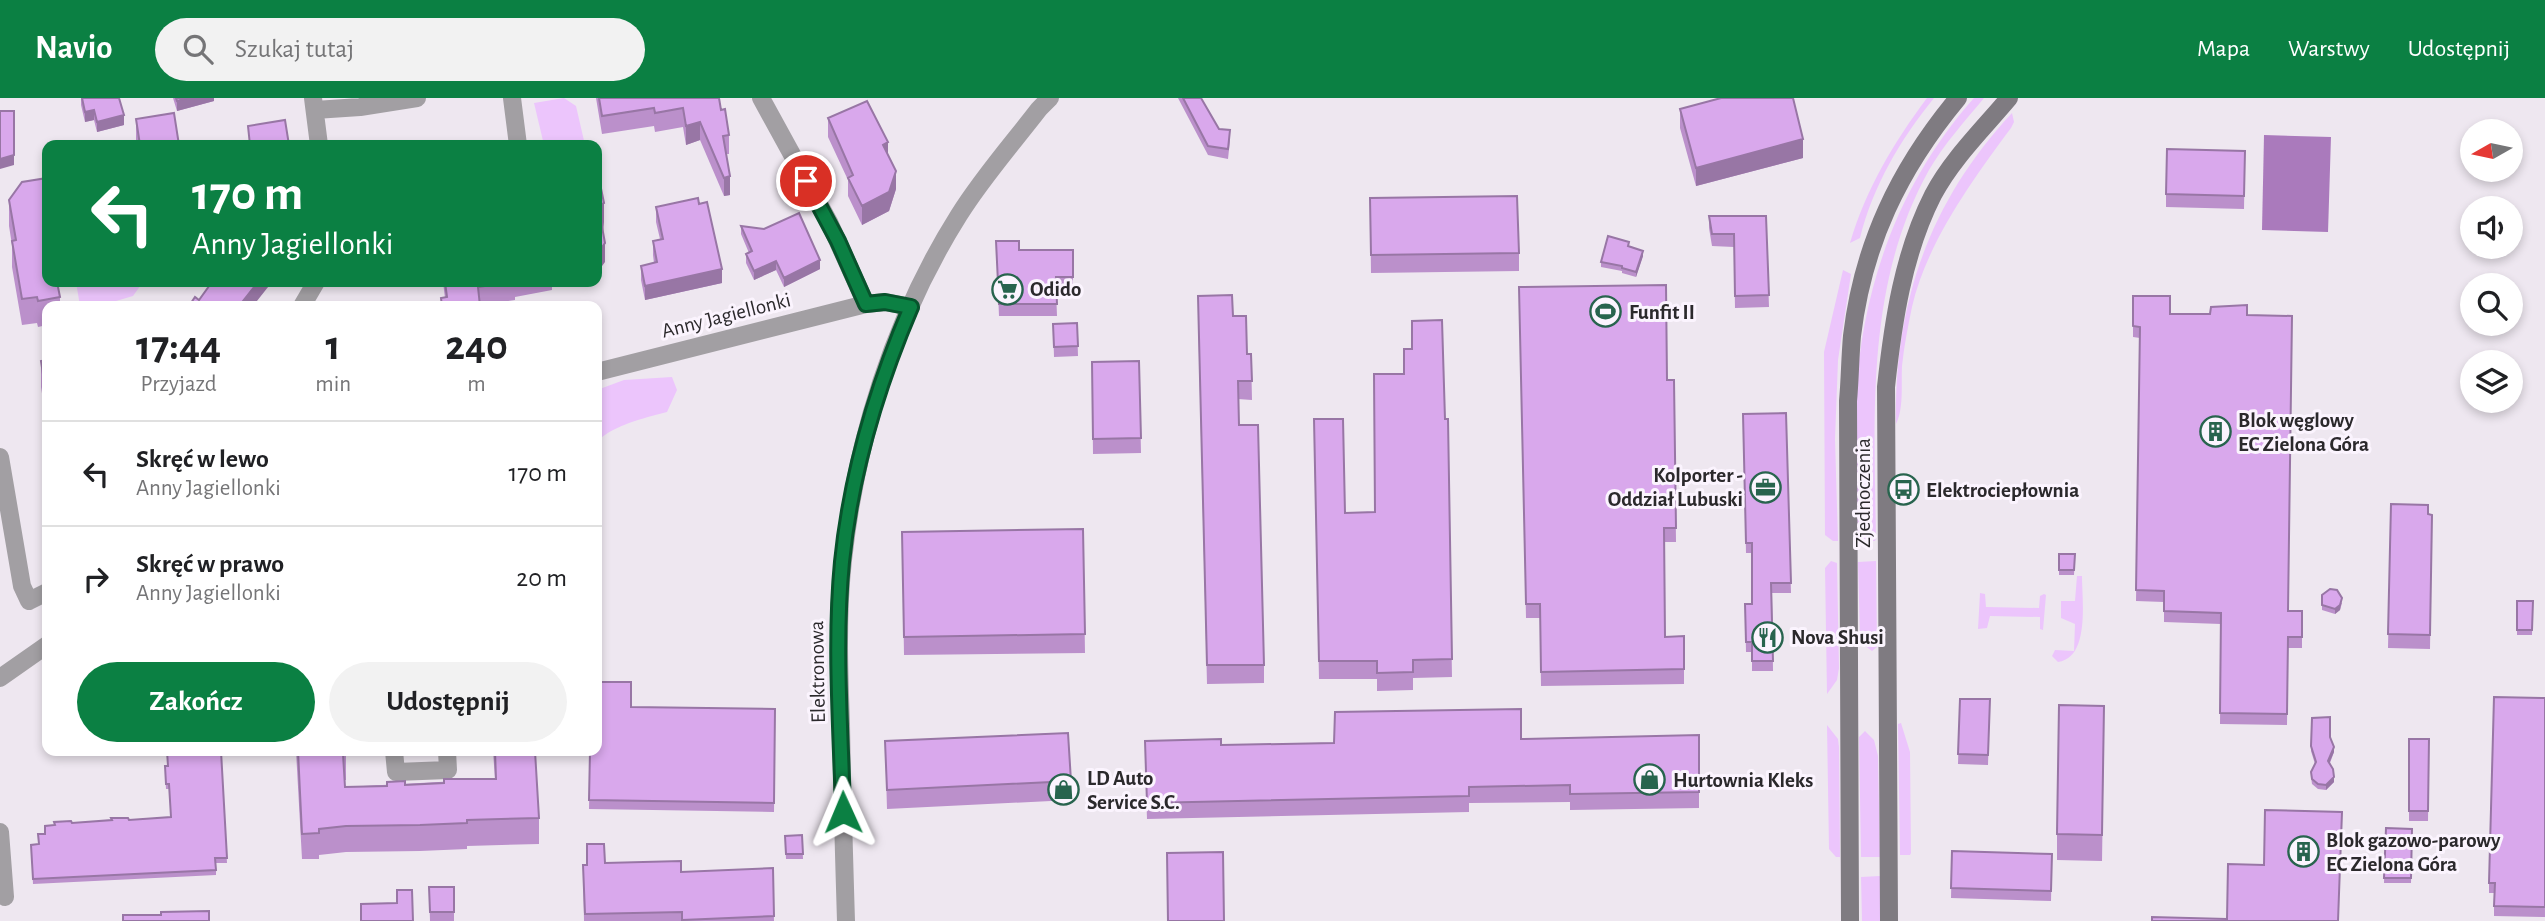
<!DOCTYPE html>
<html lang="pl">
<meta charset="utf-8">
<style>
:root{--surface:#fff;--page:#f2f2f2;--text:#202124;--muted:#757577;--line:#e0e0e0;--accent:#0b8043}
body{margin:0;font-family:"Alegreya Sans",sans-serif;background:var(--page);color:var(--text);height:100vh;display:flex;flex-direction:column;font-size:26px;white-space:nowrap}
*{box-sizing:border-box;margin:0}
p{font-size:23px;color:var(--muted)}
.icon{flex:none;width:38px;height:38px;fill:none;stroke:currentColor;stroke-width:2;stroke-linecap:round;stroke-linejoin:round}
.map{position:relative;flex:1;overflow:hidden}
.drawer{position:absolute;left:42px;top:203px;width:560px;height:455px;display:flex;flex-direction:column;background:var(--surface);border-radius:14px;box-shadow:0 4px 10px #0003}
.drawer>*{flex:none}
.top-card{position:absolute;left:42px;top:42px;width:560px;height:147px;border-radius:14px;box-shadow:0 4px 10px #0003;background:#0b8043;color:#fff;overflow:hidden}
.needle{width:46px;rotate:261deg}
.fabs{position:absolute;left:2460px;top:21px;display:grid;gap:14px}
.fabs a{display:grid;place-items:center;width:63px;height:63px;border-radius:50%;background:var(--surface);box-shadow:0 4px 10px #0003;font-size:35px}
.pin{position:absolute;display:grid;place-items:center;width:60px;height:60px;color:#fff;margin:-30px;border:4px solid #fff;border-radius:50%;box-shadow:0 2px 7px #0007}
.me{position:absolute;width:77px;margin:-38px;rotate:359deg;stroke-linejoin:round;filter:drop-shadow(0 0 5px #0008)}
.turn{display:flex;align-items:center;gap:24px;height:147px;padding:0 35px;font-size:32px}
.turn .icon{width:91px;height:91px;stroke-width:2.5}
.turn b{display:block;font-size:49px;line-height:60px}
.eta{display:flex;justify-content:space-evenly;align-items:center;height:119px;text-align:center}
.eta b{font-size:42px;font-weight:600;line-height:49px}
.button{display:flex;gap:14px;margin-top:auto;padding:14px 35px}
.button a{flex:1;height:80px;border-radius:42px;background:var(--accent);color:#fff;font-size:28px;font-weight:600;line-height:80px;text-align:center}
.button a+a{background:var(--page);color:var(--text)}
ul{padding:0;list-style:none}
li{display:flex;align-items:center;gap:21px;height:105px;padding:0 35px;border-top:2px solid var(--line)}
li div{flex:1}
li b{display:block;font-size:26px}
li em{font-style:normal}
header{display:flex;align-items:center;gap:42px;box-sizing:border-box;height:98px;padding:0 35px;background:var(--accent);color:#fff}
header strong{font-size:33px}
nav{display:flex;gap:38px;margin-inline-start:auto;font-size:24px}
.search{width:490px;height:63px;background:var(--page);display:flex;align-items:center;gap:18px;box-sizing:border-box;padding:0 24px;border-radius:38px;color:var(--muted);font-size:26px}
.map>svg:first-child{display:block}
.green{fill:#ecc5fc}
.water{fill:#aa7abc}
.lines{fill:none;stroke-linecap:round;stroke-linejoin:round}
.street{stroke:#a29fa3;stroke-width:18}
.secondary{stroke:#7f7b81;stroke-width:18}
.wall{fill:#bb90cb}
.shaded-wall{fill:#9876a5}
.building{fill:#d9a8ec;stroke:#9876a5;stroke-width:2}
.route-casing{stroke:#07532c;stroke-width:18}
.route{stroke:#0b8043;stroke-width:12}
.labels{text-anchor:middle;stroke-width:6;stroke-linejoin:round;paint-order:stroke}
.poi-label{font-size:21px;font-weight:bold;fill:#2b292c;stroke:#fbf4fe;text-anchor:start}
.street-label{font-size:21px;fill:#2b292c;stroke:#fbf4fe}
</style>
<header>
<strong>Navio</strong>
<div class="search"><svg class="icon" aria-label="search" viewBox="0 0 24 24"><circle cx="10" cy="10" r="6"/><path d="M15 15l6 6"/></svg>Szukaj tutaj</div>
<nav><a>Mapa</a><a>Warstwy</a><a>Udostępnij</a></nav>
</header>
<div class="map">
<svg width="2545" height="823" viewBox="0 0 2545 823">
<rect width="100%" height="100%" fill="#eee7f0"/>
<path class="green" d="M564,0L576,8L585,47H544L534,5Z
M1927,0H1934C1900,42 1873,88 1860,140L1850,145C1866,91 1894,44 1927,0Z
M1974,0H1984C1965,23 1944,46 1929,72C1866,185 1874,315 1876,440L1875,443H1858C1857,395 1853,346 1856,298C1862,188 1900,83 1974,0Z
M2012,15L2014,24L2011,30C1973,81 1926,146 1912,209C1908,228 1904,248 1902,268C1901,286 1904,310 1896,326C1894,206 1929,104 2012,15Z
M1843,172L1851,176L1838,262L1835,341L1838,443H1833L1825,437L1824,254Z
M76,184H143L133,198L99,208H80Z
M672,279L677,292L667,314C641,321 617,326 597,343V292L624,282Z
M1831,463L1837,465L1839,570L1837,582L1827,596L1825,470Z
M1876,463L1877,549L1872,553L1864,547L1860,538L1858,464Z
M2077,478H2082C2082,502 2090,560 2058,564L2052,558L2055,552L2074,553L2075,526L2061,520V503H2075Z
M1980,495L1985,496L1986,509L2039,510L2040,498L2044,496L2046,497L2043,532L2040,531V519L1990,518L1987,530L1978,531Z
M1901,625L1910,654L1911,755L1910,757H1900L1898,626Z
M1827,627L1838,641L1839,649L1840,759H1836L1829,751Z
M1865,633L1874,642L1878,658L1880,759H1861L1859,639Z
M1880,778V823H1862L1861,779Z"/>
<path class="water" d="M2264,37L2331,39L2328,134L2262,132Z"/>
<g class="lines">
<path class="street" d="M313,0L319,47
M512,0L518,47
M761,0L829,124L866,206
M315,12L360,9L417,0
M302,208L316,184
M597,274L866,206L885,204L911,209
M0,359L22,488L29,503L47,494
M0,580L47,547
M394,653L396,674L448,672L447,653
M0,734L5,799
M846,823C844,758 842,692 841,626C839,572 837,516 843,462C856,342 894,220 959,117C982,80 1012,46 1039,11L1050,0"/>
<path class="secondary" d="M1850,823L1848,303C1850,282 1850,260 1852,238C1863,146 1899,71 1958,0
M1889,823L1886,289C1893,224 1903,156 1933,97C1952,61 1983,31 2009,0"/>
</g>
<path class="wall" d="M81,0H119L124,27L97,34L94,22L85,24L81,7Z
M173,0H214V3L177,13Z
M596,0H719L721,12L729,37V56H726L730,97L724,98L700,42L686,47L683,29L655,34L654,28L602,36Z
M1178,0H1201L1219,31L1230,42L1228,61L1208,57Z
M1680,11L1803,60L1696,88L1680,30Z
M828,20L888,57L896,91L889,113L862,127L848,98V82L828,39Z
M136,21L179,47H136Z
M2245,53L2244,111L2166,109V96Z
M47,80V184L60,199V208H47V227L38,229L37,225L22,227L12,169V147L9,128V102Z
M1370,100L1519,155V173L1371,175Z
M656,109L722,185L645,202L641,182V168L654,165L653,157V143L660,141L656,124Z
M1709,118H1766L1769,209L1735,210L1734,149L1712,148L1709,130Z
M741,128L820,171L784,189L776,172L754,182L746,165V156L749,155L741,136Z
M996,143L1019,152H1073V191H1056L1057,218H999Z
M1629,148L1643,158L1636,179L1622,175V173L1601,169V164Z
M443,184H585L552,189V192L515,199V202L480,207V208H441V200H445Z
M1519,189L1667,282H1674L1676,444H1664L1665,539L1684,538V586L1541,588L1540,520H1526Z
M2133,198L2170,216L2247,217L2288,513L2302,524V550H2288L2287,627L2220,626L2221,526L2164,524V504L2136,503L2140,240L2133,239Z
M1198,216L1247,256H1251L1252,302L1238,301L1239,327L1264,567V585L1207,586Z
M1077,225L1078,258L1054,259L1053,226Z
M47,262V328L41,289V263Z
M1139,263L1141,355L1093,356L1092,264Z
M1404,276L1445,321H1448L1452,579L1413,580V592L1377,593V581H1319L1314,339L1345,415L1374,414Z
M1786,315L1791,495H1772L1773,573H1752V554H1746L1745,506H1752V455H1746L1743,316Z
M2391,406L2428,416L2432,417L2430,551L2388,550Z
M1083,431L1085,555L904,557L902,434Z
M2059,456H2075L2074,477H2059Z
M2322,497L2342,505L2340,512L2335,516L2322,512Z
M2517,503H2533L2532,537H2517Z
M2545,600V819L2494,818V795H2489V785Z
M1960,601H1990L1988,667L1958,666Z
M631,609L775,611L774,714L589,711L590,653Z
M2312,620L2330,639L2334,654L2330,665L2334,684L2326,692L2318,691L2312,686L2311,679V674L2315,666L2311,653Z
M2104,634L2102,763L2057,762V736Z
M1699,637V710L1570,712V704L1469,705V714L1147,721L1145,659L1221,647Z
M2409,641H2429L2428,723H2409Z
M885,643L1071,683V702L887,711Z
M221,653L227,765H216V777L33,786L31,747L38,746L45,736L72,725L171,719L169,691H166L165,673L168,668Z
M296,653H346V682H344L345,689L495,681L493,653H490H535L539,720V746L467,748V751L420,753L346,754L319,757V761H302Z
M2386,730L2412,731L2411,785H2384Z
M802,737L803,761H786L785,738Z
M1952,753L2052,756L2051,803L1951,800Z
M605,765L681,774L773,770L774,823H584L583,767Z
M429,789H454V823H430Z"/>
<path class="shaded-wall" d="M187,0H214V3L177,13V3Z
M94,12V22L85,24V14Z
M124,17V27L97,34V24Z
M700,24V42L686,47V28Z
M1803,41V60L1696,88V70Z
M888,44V63L883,47Z
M14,57V67L0,71V61Z
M896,73V91L889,113L862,127V108Z
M730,78V97L724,98V80Z
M604,105V124L603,136L600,118L602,106Z
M605,145V164L597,175V156Z
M1643,153V158L1636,179V174Z
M820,162V171L784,189V180Z
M776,163V172L754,182V173Z
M722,171V185L645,202V188Z
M258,184H272L253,208H239Z
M2342,500L2340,512L2335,516V511Z
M2334,649V654L2328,668V663Z
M2334,679V684L2326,692V687Z"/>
<path class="building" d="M82,0H119L124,17L97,24L94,12L85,14Z
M176,0H187L177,3Z
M599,0H719L721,12L725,11L729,37L723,38L730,78L724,80L700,24L686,28L683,10L655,15L654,10L602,18Z
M1183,0H1201L1219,31L1230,32L1228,51L1208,48Z
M1721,0H1793L1803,41L1696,70L1680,11Z
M867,3L888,44L883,47L896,73L889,94L862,108L848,80L853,77L828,20Z
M0,13H14V57L0,61Z
M174,15L179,47H140L136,21Z
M285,22L289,47H250L248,28Z
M2167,51L2245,53L2244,98L2166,96Z
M597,71L604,105L602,106L603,117L600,118L605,145L597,156Z
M47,80V184H57L60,199L38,203L37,199L22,201L12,143L16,142L9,102L22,84Z
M1517,98L1519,155L1371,157L1370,100Z
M698,100L699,106L707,104L722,171L645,188L641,168L657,164L653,143L663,141L656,109Z
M799,115L820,162L784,180L776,163L754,173L746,156L752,153L741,128L764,131Z
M1709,118H1766L1769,197L1735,198L1734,136H1712Z
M1608,138L1629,144L1628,148L1643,153L1636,174L1622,170V168L1601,164Z
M996,143H1019V152H1073V179H1056L1057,206H999Z
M212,184H258L239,208H189L195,199L199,202Z
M445,184H512L478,189L480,208H442L441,200L447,199Z
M1666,187L1667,282H1674L1676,430H1664L1665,539L1684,538V571L1541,574L1540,506H1526L1519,189Z
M1232,197L1233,218H1246L1247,256H1251L1252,283H1238L1239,327H1258L1264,567H1207L1198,198Z
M2133,198H2170V216H2210L2211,209L2247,207V217L2292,218L2288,513H2302V539H2288L2287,616L2220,615L2221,515L2164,513V493L2136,492L2140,229L2133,228Z
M1442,222L1445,321H1448L1452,561L1413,562V574L1377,575V563H1319L1314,321H1343L1345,415L1375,414L1374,276H1404V251H1412V223Z
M1077,225L1078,248L1054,249L1053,226Z
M47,262V302L41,263Z
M1139,263L1141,340L1093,341L1092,264Z
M1786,315L1791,485H1771L1773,563H1752V544H1746L1745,506H1752V445H1746L1743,316Z
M2391,406L2428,407V416L2432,417L2430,537L2388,536Z
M1083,431L1085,536L904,539L902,434Z
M2059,456H2075L2074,472H2059Z
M2330,491L2337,492L2342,500L2340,507L2335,511L2322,507V497Z
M2517,503H2533L2532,532H2517Z
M597,584H631V609L775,611L774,705L589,702L590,653H597Z
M2494,599L2545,600V809L2494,808L2495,785H2489Z
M1960,601H1990L1988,657L1958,656Z
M2059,607L2104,608L2102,737L2057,736Z
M1521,611V641L1699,637V694L1570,696V687L1469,689V698L1147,705L1145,643L1221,641V647L1334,645L1335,614Z
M2330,619V639L2334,649L2328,663L2333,671L2334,679L2326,687L2318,686L2312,681L2311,674L2316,664L2311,648L2312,620Z
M1068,635L1071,683L887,692L885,643Z
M2409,641H2429L2428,713H2409Z
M167,653H221L227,760H215L216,772L33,781L31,747L39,746L38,736H45V728L55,727L54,724L71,723L72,725L112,722L111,720H128L129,722L171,719L169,686H166L165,668H168Z
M298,653H346V656H343L345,689L387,688V684L405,683V687L444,685V681H496L495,653H535L539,720L467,722V725L420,727L346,728L319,731V735L302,736Z
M2265,712L2342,714L2338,823H2152V819L2227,821L2228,766L2264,767Z
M2386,730L2412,731L2411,780H2384Z
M802,737L803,756H786L785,738Z
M587,746H604L605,765L681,763V774L773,770L774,818L682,822V814L585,816L583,767H587Z
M1952,753L2052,756L2051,793L1951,790Z
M1223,754L1224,823H1168L1167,755Z
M429,789H454V814H430Z
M397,792H412L413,823H361V806L397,805Z
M209,813V823H123V817H161V814Z"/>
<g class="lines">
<defs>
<path id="route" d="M806,83L838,143L866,206L885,204L911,209C876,291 851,375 842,464C834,547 841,631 843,714"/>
</defs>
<use href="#route" class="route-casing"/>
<use href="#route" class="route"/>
</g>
<defs>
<symbol id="supermarket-ring" viewBox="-11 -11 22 22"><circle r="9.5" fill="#fbf4fe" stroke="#28644e" stroke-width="1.5"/><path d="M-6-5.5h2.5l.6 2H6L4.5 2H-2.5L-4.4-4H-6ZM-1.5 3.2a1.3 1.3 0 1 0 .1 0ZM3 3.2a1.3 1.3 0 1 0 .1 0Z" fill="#28644e"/></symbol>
<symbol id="stadium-ring" viewBox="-11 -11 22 22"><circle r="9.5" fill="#fbf4fe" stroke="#28644e" stroke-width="1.5"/><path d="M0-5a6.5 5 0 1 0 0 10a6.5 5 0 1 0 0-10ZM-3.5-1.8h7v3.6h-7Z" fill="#28644e"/></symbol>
<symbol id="building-ring" viewBox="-11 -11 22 22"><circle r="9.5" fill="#fbf4fe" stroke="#28644e" stroke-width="1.5"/><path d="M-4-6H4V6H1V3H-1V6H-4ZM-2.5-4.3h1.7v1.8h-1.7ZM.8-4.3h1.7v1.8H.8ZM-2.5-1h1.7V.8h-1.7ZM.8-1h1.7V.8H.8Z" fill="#28644e"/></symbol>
<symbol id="office-ring" viewBox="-11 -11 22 22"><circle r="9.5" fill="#fbf4fe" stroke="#28644e" stroke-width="1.5"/><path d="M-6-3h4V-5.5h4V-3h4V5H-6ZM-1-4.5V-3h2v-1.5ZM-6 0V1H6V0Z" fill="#28644e"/></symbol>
<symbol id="bus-ring" viewBox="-11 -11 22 22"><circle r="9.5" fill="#fbf4fe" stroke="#28644e" stroke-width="1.5"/><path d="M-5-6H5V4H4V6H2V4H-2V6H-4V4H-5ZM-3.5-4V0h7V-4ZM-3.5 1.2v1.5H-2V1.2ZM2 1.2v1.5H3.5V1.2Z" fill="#28644e"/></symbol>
<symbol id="restaurant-ring" viewBox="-11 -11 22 22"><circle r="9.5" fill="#fbf4fe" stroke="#28644e" stroke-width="1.5"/><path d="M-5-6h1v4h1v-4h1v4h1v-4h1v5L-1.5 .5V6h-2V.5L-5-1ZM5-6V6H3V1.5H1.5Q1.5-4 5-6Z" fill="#28644e"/></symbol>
<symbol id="shop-ring" viewBox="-11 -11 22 22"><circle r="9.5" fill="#fbf4fe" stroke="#28644e" stroke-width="1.5"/><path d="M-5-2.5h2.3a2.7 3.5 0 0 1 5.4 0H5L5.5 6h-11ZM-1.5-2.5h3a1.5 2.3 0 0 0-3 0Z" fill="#28644e"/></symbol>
</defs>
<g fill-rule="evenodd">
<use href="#supermarket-ring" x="990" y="174" width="35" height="35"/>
<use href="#stadium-ring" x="1588" y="196" width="35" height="35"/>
<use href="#building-ring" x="2198" y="316" width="35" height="35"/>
<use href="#office-ring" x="1748" y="372" width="35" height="35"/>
<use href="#bus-ring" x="1886" y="374" width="35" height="35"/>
<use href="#restaurant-ring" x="1750" y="522" width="35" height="35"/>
<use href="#shop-ring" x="1632" y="664" width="35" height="35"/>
<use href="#shop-ring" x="1046" y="674" width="35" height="35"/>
<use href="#building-ring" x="2286" y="736" width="35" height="35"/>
</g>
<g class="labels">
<g class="poi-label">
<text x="1030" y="198">Odido</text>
<text x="1629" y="221">Funfit II</text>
<text x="2238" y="329">Blok węglowy<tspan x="2238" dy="24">EC Zielona Góra</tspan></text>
<text x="1743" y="384" text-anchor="end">Kolporter -<tspan x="1743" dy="24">Oddział Lubuski</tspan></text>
<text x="1926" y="399">Elektrociepłownia</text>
<text x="1791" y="546">Nova Shusi</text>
<text x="1087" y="687">LD Auto<tspan x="1087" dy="24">Service S.C.</tspan></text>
<text x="1673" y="689">Hurtownia Kleks</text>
<text x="2326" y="749">Blok gazowo-parowy<tspan x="2326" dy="24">EC Zielona Góra</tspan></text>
</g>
<g class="street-label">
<text transform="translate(726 217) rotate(-14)" y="7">Anny Jagiellonki</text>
<text transform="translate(1863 395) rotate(-90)" y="7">Zjednoczenia</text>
<text transform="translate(817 574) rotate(-91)" y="7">Elektronowa</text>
</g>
</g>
</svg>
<div class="fabs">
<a><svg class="needle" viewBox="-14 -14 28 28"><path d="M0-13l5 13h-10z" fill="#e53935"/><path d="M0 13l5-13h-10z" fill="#757577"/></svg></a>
<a><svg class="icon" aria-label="sound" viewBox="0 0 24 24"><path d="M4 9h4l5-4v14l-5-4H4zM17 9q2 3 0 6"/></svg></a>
<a><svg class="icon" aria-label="search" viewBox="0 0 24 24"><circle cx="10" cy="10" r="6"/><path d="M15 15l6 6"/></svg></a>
<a><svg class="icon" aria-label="layers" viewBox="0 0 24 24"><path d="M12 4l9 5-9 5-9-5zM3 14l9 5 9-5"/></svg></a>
</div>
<div class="pin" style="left:806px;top:83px;background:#d93025"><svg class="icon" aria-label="arrive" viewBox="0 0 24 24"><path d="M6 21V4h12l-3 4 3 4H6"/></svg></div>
<svg class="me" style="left:843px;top:714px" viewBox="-20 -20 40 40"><path d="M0-17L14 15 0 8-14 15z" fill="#0b8043" stroke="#fff" stroke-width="4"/></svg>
<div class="top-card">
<div class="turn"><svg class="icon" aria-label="left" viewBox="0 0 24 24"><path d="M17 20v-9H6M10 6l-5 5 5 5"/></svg><div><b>170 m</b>Anny Jagiellonki</div></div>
</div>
<section class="drawer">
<div class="eta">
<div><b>17:44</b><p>Przyjazd</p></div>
<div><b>1</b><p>min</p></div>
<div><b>240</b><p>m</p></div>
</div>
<ul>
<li><svg class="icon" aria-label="left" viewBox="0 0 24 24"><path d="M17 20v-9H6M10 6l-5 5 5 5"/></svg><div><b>Skręć w lewo</b><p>Anny Jagiellonki</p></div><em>170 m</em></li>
<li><svg class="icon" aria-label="right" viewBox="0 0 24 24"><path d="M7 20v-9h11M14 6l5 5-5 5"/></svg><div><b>Skręć w prawo</b><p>Anny Jagiellonki</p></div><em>20 m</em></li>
</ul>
<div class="button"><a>Zakończ</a><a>Udostępnij</a></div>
</section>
</div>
